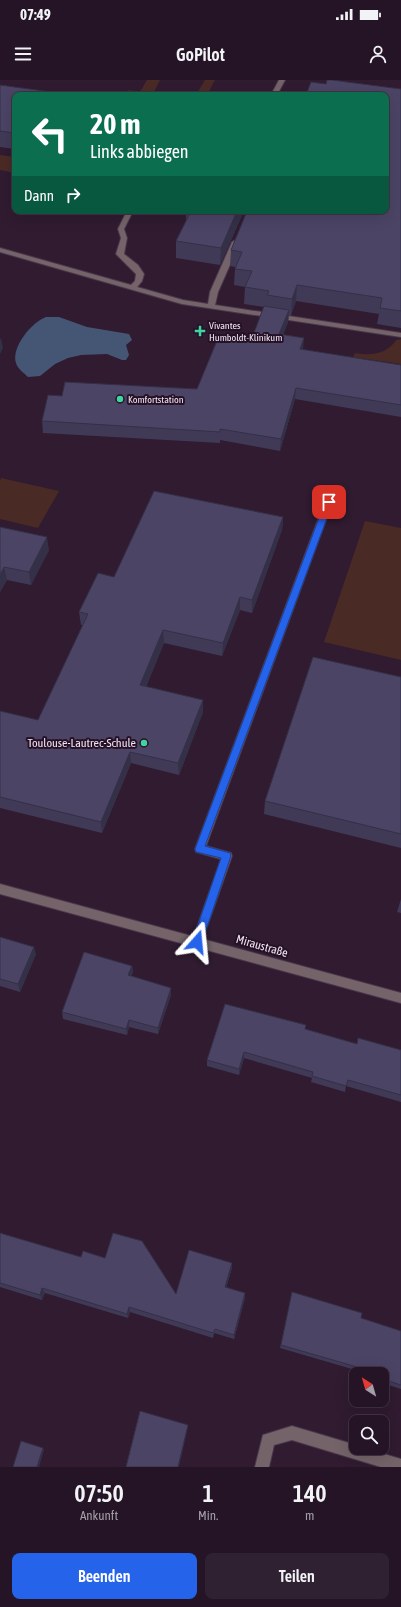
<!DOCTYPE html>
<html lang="de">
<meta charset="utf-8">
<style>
:root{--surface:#241425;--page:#302132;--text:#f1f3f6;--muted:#a39ea7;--line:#413342;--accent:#2563eb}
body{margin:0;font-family:"Asap Condensed",sans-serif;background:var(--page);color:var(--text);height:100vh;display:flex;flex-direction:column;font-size:15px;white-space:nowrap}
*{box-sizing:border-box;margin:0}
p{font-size:13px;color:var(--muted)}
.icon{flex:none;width:22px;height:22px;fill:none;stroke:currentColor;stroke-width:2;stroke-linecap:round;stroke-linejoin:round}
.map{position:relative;height:1387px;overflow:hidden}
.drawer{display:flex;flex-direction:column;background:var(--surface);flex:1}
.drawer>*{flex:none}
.guide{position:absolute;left:12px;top:12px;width:377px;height:122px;border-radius:8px;box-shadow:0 4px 16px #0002,0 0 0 1px var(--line);background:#0b6e4f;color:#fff;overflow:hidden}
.needle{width:26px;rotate:323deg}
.tools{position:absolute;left:349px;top:1287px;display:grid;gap:8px}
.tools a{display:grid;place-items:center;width:40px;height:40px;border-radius:8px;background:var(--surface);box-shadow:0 4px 16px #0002,0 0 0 1px var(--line);font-size:20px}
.pin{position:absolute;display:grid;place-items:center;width:34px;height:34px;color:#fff;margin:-17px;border-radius:8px;box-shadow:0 2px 6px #0006}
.me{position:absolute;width:44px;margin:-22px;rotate:18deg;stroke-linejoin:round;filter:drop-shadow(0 0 3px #0008)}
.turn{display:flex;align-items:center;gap:14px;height:84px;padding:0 12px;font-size:18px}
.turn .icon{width:52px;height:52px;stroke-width:2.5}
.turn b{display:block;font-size:28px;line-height:34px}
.then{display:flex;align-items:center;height:38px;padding:0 12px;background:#0003;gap:8px;font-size:15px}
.eta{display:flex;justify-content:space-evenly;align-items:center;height:68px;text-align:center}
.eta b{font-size:24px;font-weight:600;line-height:28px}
.cta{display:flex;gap:8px;margin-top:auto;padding:8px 12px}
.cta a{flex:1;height:46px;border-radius:8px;background:var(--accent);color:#fff;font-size:16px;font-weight:600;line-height:46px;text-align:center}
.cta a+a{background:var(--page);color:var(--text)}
.status{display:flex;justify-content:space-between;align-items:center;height:28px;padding:0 20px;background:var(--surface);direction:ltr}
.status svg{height:11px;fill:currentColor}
header{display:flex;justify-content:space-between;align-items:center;height:52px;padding:0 12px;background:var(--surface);font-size:18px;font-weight:600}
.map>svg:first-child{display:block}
.green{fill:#4a2a25}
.water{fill:#445674}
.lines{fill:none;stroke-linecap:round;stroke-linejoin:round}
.service-casing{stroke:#4b374c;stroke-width:2}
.minor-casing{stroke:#4b374c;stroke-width:2}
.service{fill:#746469;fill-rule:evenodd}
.minor{fill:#746469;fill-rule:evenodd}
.wall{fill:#403a57}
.shaded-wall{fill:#343047}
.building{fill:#4b4465;stroke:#343047}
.route{fill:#2563eb;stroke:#184099}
.poi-dot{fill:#41d4a1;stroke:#251227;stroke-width:1.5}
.labels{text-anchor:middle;stroke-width:4;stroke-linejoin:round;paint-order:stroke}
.far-poi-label{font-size:10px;fill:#f2e4f2;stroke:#251227;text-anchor:start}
.poi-label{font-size:12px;fill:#f2e4f2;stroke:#251227;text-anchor:end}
.street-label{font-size:12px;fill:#f2e4f2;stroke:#251227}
</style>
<div class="status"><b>07:49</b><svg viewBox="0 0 49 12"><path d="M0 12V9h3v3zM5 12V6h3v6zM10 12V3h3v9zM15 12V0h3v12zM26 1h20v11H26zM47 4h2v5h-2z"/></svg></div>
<header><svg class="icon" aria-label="menu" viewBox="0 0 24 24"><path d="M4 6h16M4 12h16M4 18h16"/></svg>GoPilot<svg class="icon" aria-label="person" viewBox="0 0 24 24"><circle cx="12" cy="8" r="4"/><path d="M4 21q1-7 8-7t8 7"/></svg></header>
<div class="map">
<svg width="401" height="1387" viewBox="0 0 401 1387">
<rect width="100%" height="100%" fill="#301b31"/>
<path class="green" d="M147,0H160L153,14L160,15L130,13L128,10L140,12Z
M205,0H215L207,15H196Z
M0,75L15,77V93L0,90Z
M401,259V284L353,277L355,273C370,276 388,274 396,260Z
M1,398L59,411L38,448L0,439V401Z
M365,441L401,448V580L324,562Z"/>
<path class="water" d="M46,237H59L87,247L129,254L132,260L126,265L129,275L126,280H122L107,274L81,275L68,278L55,284L40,296L28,297C24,293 17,288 16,283C11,267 32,242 46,237Z"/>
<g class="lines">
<defs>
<path id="service" d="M279,0H285L277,15H271Z
M127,131H133L124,149L127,158L124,174L138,185L144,194L142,201L137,207L183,220L208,224L210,212L232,162L236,160L240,162L218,212L215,225L401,253V257L182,224L0,172V168L131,205L135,201L136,194L116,174L121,158L118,149Z
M329,418L333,421L206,766L231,773L232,776L202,861L201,864L197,866L193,864L192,861L221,779L196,772L195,769L325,421Z"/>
<path id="minor" d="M0,804L401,913V923L0,814Z
M292,1346L356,1365V1368H364L401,1379V1387H381L292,1360L274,1365L269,1387H255L263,1355Z"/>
</defs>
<use href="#service" class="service-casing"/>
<use href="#minor" class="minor-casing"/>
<use href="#service" class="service"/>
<use href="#minor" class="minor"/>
</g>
<path class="wall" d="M326,4L401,9V248L377,244L379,234L296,221L291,235H289L288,242L283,255L303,270L401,285V337L295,319L280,371L220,360V363L43,353L42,341L62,316L197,309L251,261L264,227L244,224L245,207L234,205L235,189V187L230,186L231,170L386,131Z
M0,5L15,15V69L0,67Z
M186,131H244L220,185L176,178V161L186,142Z
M283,437L282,450L252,533L240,530L222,576L164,563L146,607L203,632L179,695L131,683L102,753L0,728V631L38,640L83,545H81L79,532L114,497Z
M0,447L49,470L31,505L7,500L0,512Z
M401,597V768L264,734L265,721Z
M401,819V833L397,832Z
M0,857L36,874L20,912L0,906Z
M132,886L133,892L131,896L171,908V915L158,954L129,947L127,955L63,939L62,932Z
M306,949L357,964L401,970V1022L346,1006L345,1012L311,1002L312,998L244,978L239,995L207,986V980Z
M0,1153L176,1214L232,1183V1188L226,1208L245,1213V1218L234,1259L214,1253L213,1258L130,1232L128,1238L45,1213L42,1220L0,1207Z
M292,1212L361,1238L401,1251V1309L382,1303V1294H369L280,1268Z"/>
<path class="shaded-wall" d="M237,131H244L220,185L221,168Z
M297,205L296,221L291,235L292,219Z
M289,230L288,242L278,266L279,254Z
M1,258L3,268L0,274V260Z
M304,258L303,270L300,269Z
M296,308L295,319L280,371L281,359Z
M283,437L282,450L252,533V520Z
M47,457L49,470L31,505L29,492Z
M4,487L7,500L0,512V495Z
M240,517V530L222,576L223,563Z
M163,550L164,563L141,618L140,605Z
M203,620V632L179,695L178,683Z
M130,672L131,683L102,753L101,742Z
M34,867L36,874L20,912L18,904Z
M132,886L133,892L129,902L128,895Z
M171,908V915L158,954V948Z
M129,940V947L127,955L126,949Z
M244,972V978L239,995V989Z
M232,1183V1188L225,1212V1207Z
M42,1208L45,1213L42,1220L40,1215Z
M245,1213V1218L234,1259V1255Z
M129,1227L130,1232L128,1238L127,1234Z
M188,1345V1347L179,1387H178Z
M43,1368L44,1370L39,1387H37Z"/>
<path class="building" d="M327,0H332L401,9V231L380,228L382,218L297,205L292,219L267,215L269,211L245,207L252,191L235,189L242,172L231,170L247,131H386V15H306L311,2L326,4Z
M0,5L73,15H15V53L0,51Z
M191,131H237L221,168L176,161Z
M264,226L289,230L279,254L304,258L300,269L401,285V325L296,308L281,359L220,349V352L42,341L48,315L62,316L65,302L197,309L219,256L251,261Z
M154,411L283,437L252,520L240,517L223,563L163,550L140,605L203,620L178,683L130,672L101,742L0,717V631L38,640L88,534L79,532L98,493L114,497Z
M0,447L47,457L29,492L4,487L0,495Z
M313,577L401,597V754L265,721Z
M0,857L34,867L18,904L0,899Z
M84,872L132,886L128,895L171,908L158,948L129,940L126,949L62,932Z
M225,924L306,945L305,949L357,964L358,958L401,970V1015L348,1000L346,1006L312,996L313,992L244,972L239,989L207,980Z
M0,1153L81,1177L83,1171L105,1178L113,1153L142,1161L176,1214L189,1170L232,1183L225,1207L245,1213L234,1255L215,1249L213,1253L129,1227L127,1234L42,1208L40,1215L0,1203Z
M292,1212L362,1233L361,1238L401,1251V1305L382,1299V1294H378V1293L281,1265Z
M140,1331L188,1345L178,1387H126Z
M21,1361L43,1368L37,1387H13Z"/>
<path class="route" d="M329,419L333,422L205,766L230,773L231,776L202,862L201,865L197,866L194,865L192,862L221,778L196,772L195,769L325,422Z"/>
<g class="poi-dot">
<path d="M198 245h4v4h4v4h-4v4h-4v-4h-4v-4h4z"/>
<circle cx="120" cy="319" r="4"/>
<circle cx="144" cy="663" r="4"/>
</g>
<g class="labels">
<g class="far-poi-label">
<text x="209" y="249">Vivantes<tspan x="209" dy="12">Humboldt-Klinikum</tspan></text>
<text x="128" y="323">Komfortstation</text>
</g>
<g class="poi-label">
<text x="136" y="667">Toulouse-Lautrec-Schule</text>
</g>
<g class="street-label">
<text transform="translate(262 866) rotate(16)" y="4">Miraustraße</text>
</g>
</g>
</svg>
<div class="tools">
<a><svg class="needle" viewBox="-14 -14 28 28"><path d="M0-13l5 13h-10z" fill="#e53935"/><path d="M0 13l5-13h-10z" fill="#a39ea7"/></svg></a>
<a><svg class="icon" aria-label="search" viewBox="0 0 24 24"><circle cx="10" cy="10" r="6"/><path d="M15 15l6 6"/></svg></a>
</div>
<div class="pin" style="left:329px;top:422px;background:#d93025"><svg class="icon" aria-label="arrive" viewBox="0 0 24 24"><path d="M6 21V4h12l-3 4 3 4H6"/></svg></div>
<svg class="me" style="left:197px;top:862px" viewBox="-20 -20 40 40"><path d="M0-17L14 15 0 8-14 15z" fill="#2563eb" stroke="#fff" stroke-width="4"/></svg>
<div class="guide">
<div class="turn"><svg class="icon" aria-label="left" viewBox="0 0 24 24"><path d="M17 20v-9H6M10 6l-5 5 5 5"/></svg><div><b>20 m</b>Links abbiegen</div></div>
<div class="then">Dann<svg class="icon" aria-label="right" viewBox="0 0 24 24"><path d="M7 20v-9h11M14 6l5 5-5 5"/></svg></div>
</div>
</div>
<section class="drawer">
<div class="eta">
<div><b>07:50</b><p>Ankunft</p></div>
<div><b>1</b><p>Min.</p></div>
<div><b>140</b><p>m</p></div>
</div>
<div class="cta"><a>Beenden</a><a>Teilen</a></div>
</section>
